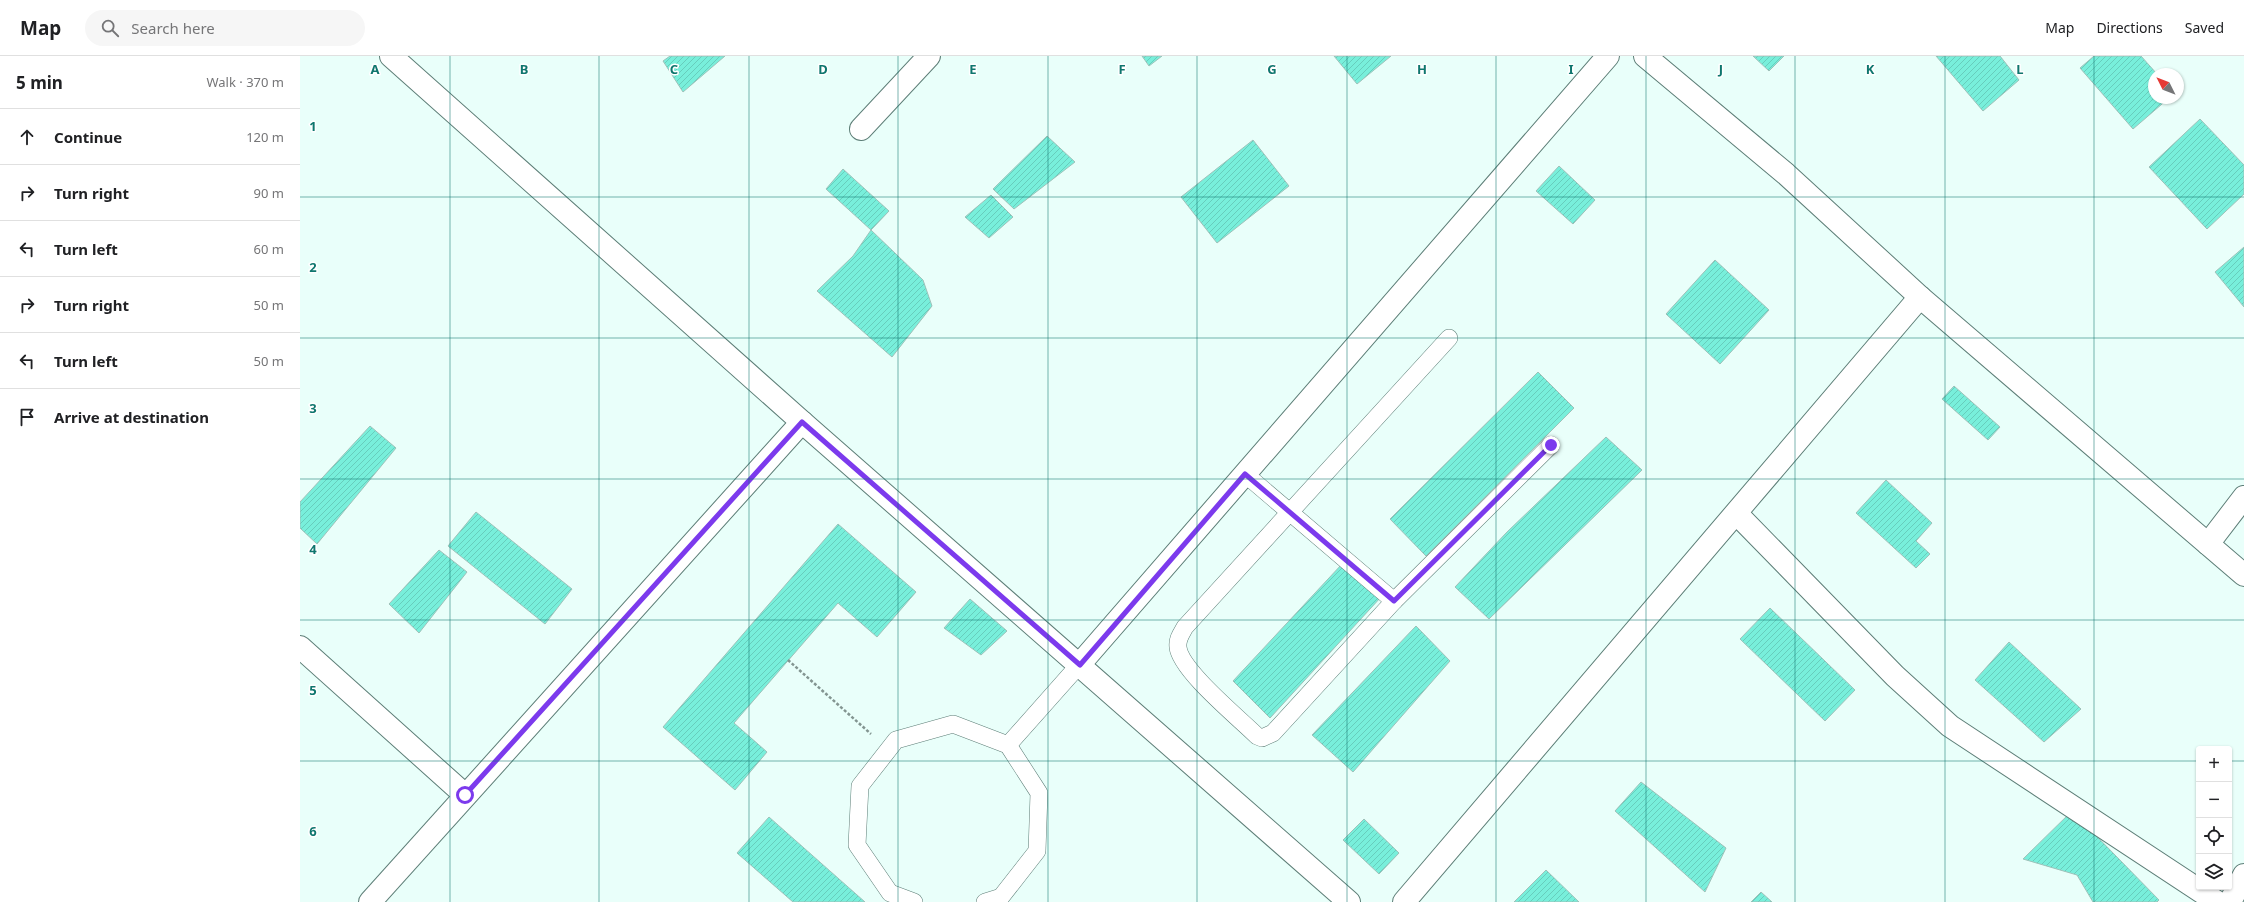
<!DOCTYPE html>
<html lang="en">
<head>
<meta charset="utf-8">
<style>
	body { margin:0; font-family:"Noto Sans",sans-serif; background:#f6f6f6; color:#202124 }
	.controls { position:absolute; right:12px; bottom:12px; display:grid; overflow:hidden; border-radius:4px; box-shadow:0 1px 3px #0004 }
	.controls button { width:36px; height:36px; display:grid; place-items:center; padding:0; border:0; border-bottom:1px solid #e0e0e0; background:#fff; color:#202124; font:20px sans-serif }
	.compass { position:absolute; left:1848px; top:12px; width:36px; height:36px; border-radius:50%; background:#fff; box-shadow:0 1px 3px #0004; rotate:312deg }
	.stop { position:absolute; width:12px; height:12px; margin:-9px; border:3px solid #7c3aed; border-radius:50%; background:#fff }
	.stop.end { background:#7c3aed; border-color:#fff; box-shadow:0 1px 4px #0008 }
	.list { margin:0; padding:0; list-style:none }
	h2 { display:flex; justify-content:space-between; align-items:center; height:52px; margin:0; padding:0 16px; font-size:17px }
	h2 small { font-size:13px; font-weight:400; color:#757577 }
	.list li { display:grid; grid-template-columns:26px 1fr auto; gap:12px; align-items:center; box-sizing:border-box; height:56px; padding:0 16px; border-top:1px solid #e0e0e0 }
	.list b { display:block; font-size:15px; white-space:nowrap }
	.list em { font-size:13px; font-style:normal; color:#757577 }
	.icon { flex:none; width:22px; height:22px; fill:none; stroke:currentColor; stroke-width:2; stroke-linecap:round; stroke-linejoin:round }
	.map { position:relative; flex:none; width:1944px; height:846px; overflow:hidden }
	header { display:flex; align-items:center; gap:24px; box-sizing:border-box; height:56px; padding:0 20px; background:#fff; border-bottom:1px solid #e0e0e0 }
	header strong { font-size:19px }
	nav { display:flex; gap:22px; margin-inline-start:auto; font-size:14px }
	.search { width:280px; height:36px; background:#f6f6f6; display:flex; align-items:center; gap:10px; box-sizing:border-box; padding:0 14px; border-radius:22px; color:#757577; font-size:15px }
	main { display:flex }
	aside { flex:1; background:#fff }
	.map>svg:first-child { display:block }
</style>
</head>
<body>
<header>
<strong>Map</strong>
<div class="search"><svg class="icon" aria-label="search" viewBox="0 0 24 24"><circle cx="10" cy="10" r="6"/><path d="M15 15l6 6"/></svg>Search here</div>
<nav><a>Map</a><a>Directions</a><a>Saved</a></nav>
</header>
<main>
<aside>
<h2>5 min<small>Walk · 370 m</small></h2>
<ul class="list">
<li><svg class="icon" aria-label="ahead" viewBox="0 0 24 24"><path d="M12 20V5M6 11l6-6 6 6"/></svg><div><b>Continue</b></div><em>120 m</em></li>
<li><svg class="icon" aria-label="right" viewBox="0 0 24 24"><path d="M7 20v-9h11M14 6l5 5-5 5"/></svg><div><b>Turn right</b></div><em>90 m</em></li>
<li><svg class="icon" aria-label="left" viewBox="0 0 24 24"><path d="M17 20v-9H6M10 6l-5 5 5 5"/></svg><div><b>Turn left</b></div><em>60 m</em></li>
<li><svg class="icon" aria-label="right" viewBox="0 0 24 24"><path d="M7 20v-9h11M14 6l5 5-5 5"/></svg><div><b>Turn right</b></div><em>50 m</em></li>
<li><svg class="icon" aria-label="left" viewBox="0 0 24 24"><path d="M17 20v-9H6M10 6l-5 5 5 5"/></svg><div><b>Turn left</b></div><em>50 m</em></li>
<li><svg class="icon" aria-label="arrive" viewBox="0 0 24 24"><path d="M6 21V4h12l-3 4 3 4H6"/></svg><div><b>Arrive at destination</b></div></li>
</ul>
</aside>
<div class="map">
<svg width="1944" height="846" viewBox="0 0 1944 846">
	<defs>
		<pattern id="building-hatch" width="6" height="6" patternUnits="userSpaceOnUse"><rect width="6" height="6" fill="#78efdb"/><path d="M-1 1l2-2M0 6l6-6M5 7l2-2" fill="none" stroke="#67cdbc"/></pattern>
	</defs>
	<rect width="100%" height="100%" fill="#e9fffa"/>
	<g fill="url(#building-hatch)" stroke="#9ec1b9">
		<polygon points="370,0 425,0 383,36 363,5"/>
		<polygon points="842,0 862,0 849,10"/>
		<polygon points="1034,0 1091,0 1057,28"/>
		<polygon points="1453,0 1484,0 1469,15"/>
		<polygon points="1636,0 1700,0 1719,24 1683,55"/>
		<polygon points="1794,0 1841,0 1857,18 1854,18 1854,42 1869,42 1833,73 1780,12"/>
		<polygon points="1900,63 1944,109 1944,138 1907,173 1849,111"/>
		<polygon points="747,80 775,106 714,153 693,133"/>
		<polygon points="953,84 989,130 917,187 881,141"/>
		<polygon points="1259,110 1295,144 1273,168 1236,135"/>
		<polygon points="543,113 589,155 571,174 526,133"/>
		<polygon points="691,139 713,161 689,182 665,161"/>
		<polygon points="571,174 623,224 632,250 592,301 517,235 553,200"/>
		<polygon points="1944,191 1944,251 1915,216"/>
		<polygon points="1415,204 1469,254 1420,308 1366,258"/>
		<polygon points="1238,316 1274,352 1126,500 1090,463"/>
		<polygon points="1654,330 1700,371 1688,384 1642,343"/>
		<polygon points="70,370 96,392 17,488 0,472 0,446"/>
		<polygon points="1306,381 1342,414 1189,563 1155,531 1207,476"/>
		<polygon points="1586,424 1632,467 1616,485 1630,498 1616,512 1556,457"/>
		<polygon points="176,456 272,533 245,568 148,490"/>
		<polygon points="538,468 616,536 577,581 538,547 434,667 467,696 435,734 363,671"/>
		<polygon points="139,494 167,516 119,577 89,548"/>
		<polygon points="1042,508 1081,541 970,662 933,625"/>
		<polygon points="670,543 707,575 681,599 644,572"/>
		<polygon points="1470,552 1555,634 1525,665 1440,583"/>
		<polygon points="1116,570 1150,605 1053,716 1012,679"/>
		<polygon points="1709,586 1781,653 1744,686 1675,624"/>
		<polygon points="1341,726 1426,792 1405,836 1315,755"/>
		<polygon points="1772,755 1859,844 1857,846 1793,846 1777,819 1723,803"/>
		<polygon points="469,761 565,846 493,846 437,797"/>
		<polygon points="1064,763 1099,797 1079,818 1043,784"/>
		<polygon points="1246,814 1279,846 1214,846"/>
		<polygon points="1461,836 1472,846 1451,846"/>
	</g>
	<g fill="none" stroke-linecap="round" stroke-linejoin="round">
		<g stroke="#5d7e77" stroke-width="18">
			<g id="lane">
				<path d="M1149 282 885 571C881 578 877 583 878 591 880 614 939 662 957 680L962 682 973 677 1094 545 1251 389"/>
				<polyline points="945,418 1094,545"/>
				<polyline points="708,689 779,609"/>
				<polyline points="614,846 590,837 557,789 560,730 596,684 653,668 708,689 739,737 737,795 701,841 685,846"/>
			</g>
		</g>
		<g stroke="#5d7e77" stroke-width="24">
			<g id="street">
				<polyline points="1345,0 1486,118 1620,241 1944,519"/>
				<polyline points="561,73 629,0"/>
				<polyline points="1437,458 1595,620 1650,670 1917,846"/>
				<polyline points="1908,488 1944,441"/>
				<polyline points="0,591 165,739"/>
				<polyline points="779,609 1308,0"/>
				<polyline points="70,846 502,366"/>
				<polyline points="1104,846 1620,241"/>
				<polyline points="1930,846 1944,819"/>
			</g>
		</g>
		<g stroke="#5d7e77" stroke-width="24">
			<polyline id="secondary" points="91,0 502,366 1049,846"/>
		</g>
		<polyline stroke="#839591" stroke-width="2.5" stroke-dasharray="3 2" stroke-linecap="butt" points="488,604 571,678"/>
		<use href="#lane" stroke="#fff" stroke-width="17"/>
		<use href="#street" stroke="#fff" stroke-width="22"/>
		<use href="#secondary" stroke="#fff" stroke-width="22"/>
	</g>
	<g fill="none" stroke-linecap="round" stroke-linejoin="round">
		<polyline stroke="#7c3aed" stroke-width="5" points="165,739 502,366 780,609 945,418 1094,545 1251,389"/>
	</g>
	<path fill="none" stroke="#0f766e" stroke-width="1" stroke-opacity="0.55" d="M150 0V846M299 0V846M449 0V846M598 0V846M748 0V846M897 0V846M1047 0V846M1196 0V846M1346 0V846M1495 0V846M1645 0V846M1794 0V846M0 141H1944M0 282H1944M0 423H1944M0 564H1944M0 705H1899M1929 705H1944"/>
	<g font-size="13" text-anchor="middle" font-weight="bold" fill="#0f766e" stroke="#fff" stroke-width="3" stroke-linejoin="round" paint-order="stroke">
		<text x="75" y="18">A</text>
		<text x="224" y="18">B</text>
		<text x="374" y="18">C</text>
		<text x="523" y="18">D</text>
		<text x="673" y="18">E</text>
		<text x="822" y="18">F</text>
		<text x="972" y="18">G</text>
		<text x="1122" y="18">H</text>
		<text x="1271" y="18">I</text>
		<text x="1421" y="18">J</text>
		<text x="1570" y="18">K</text>
		<text x="1720" y="18">L</text>
		<text x="13" y="75">1</text>
		<text x="13" y="216">2</text>
		<text x="13" y="357">3</text>
		<text x="13" y="498">4</text>
		<text x="13" y="639">5</text>
		<text x="13" y="780">6</text>
	</g>
</svg>
<div class="controls">
<button>+</button>
<button>−</button>
<button><svg class="icon" aria-label="locate" viewBox="0 0 24 24"><circle cx="12" cy="12" r="6"/><path d="M12 2v4M12 18v4M2 12h4M18 12h4"/></svg></button>
<button><svg class="icon" aria-label="layers" viewBox="0 0 24 24"><path d="M12 4l9 5-9 5-9-5zM3 14l9 5 9-5"/></svg></button>
</div>
<svg class="compass" viewBox="-18 -18 36 36"><path d="M0-13l5 13h-10z" fill="#e53935"/><path d="M0 13l5-13h-10z" fill="#757577"/></svg>
<div class="stop" style="left:165px;top:739px"></div>
<div class="stop end" style="left:1251px;top:389px"></div>
</div>
</main>
</body>
</html>
